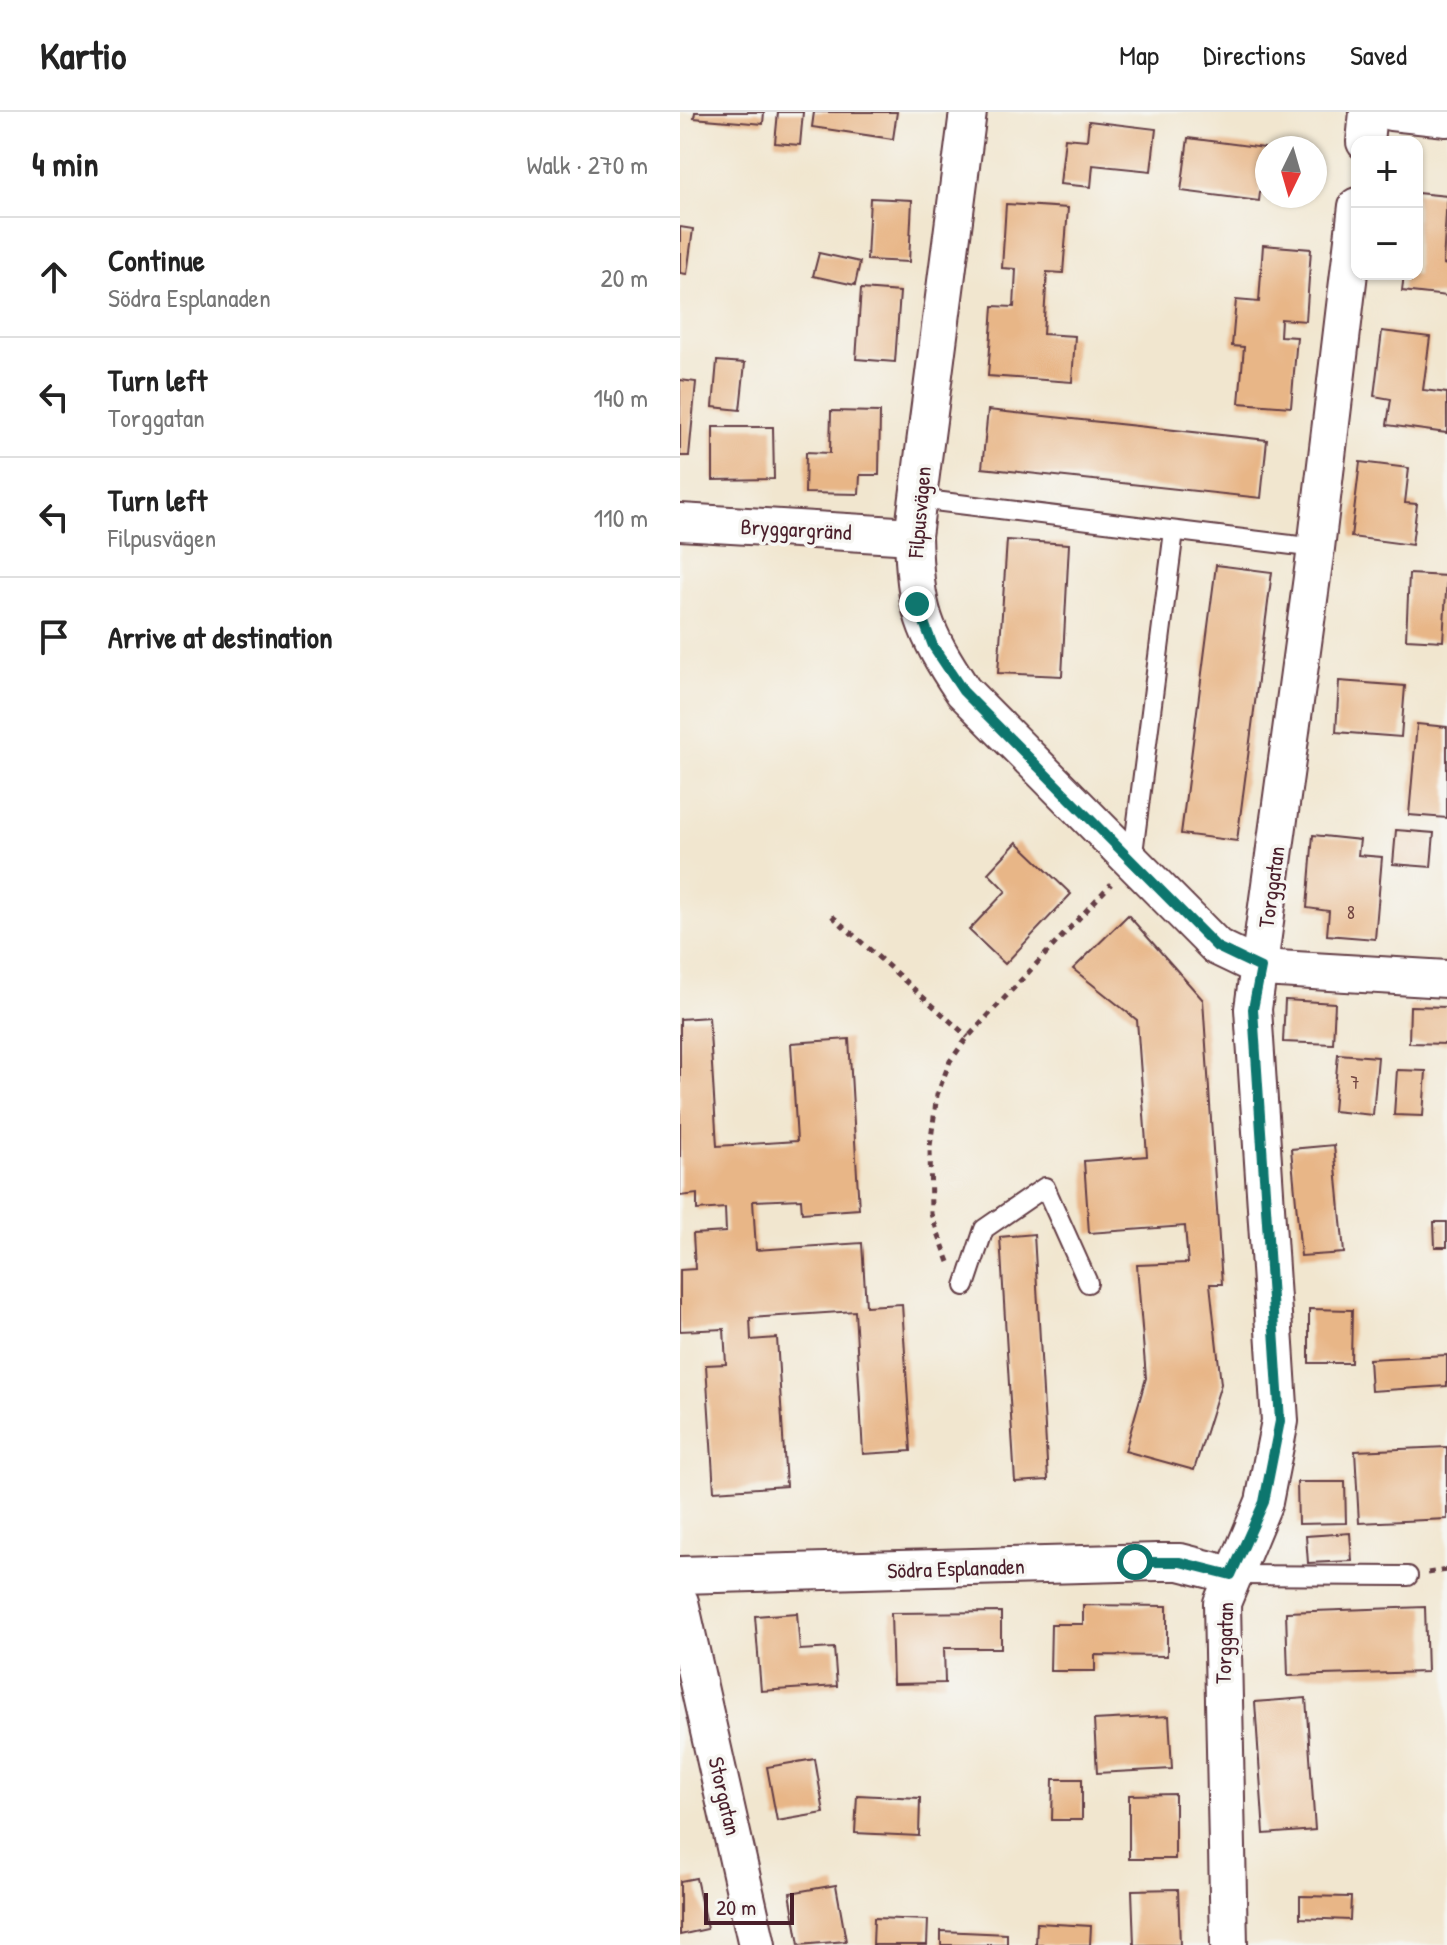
<!DOCTYPE html>
<html lang="en">
<head>
<meta charset="utf-8">
<style>
	body { margin:0; font-family:"Patrick Hand",sans-serif; background:#f2f2f2; color:#222 }
	.controls { position:absolute; right:24px; top:24px; display:grid; overflow:hidden; border-radius:16px; box-shadow:0 2px 6px #0004 }
	.controls button { width:72px; height:72px; display:grid; place-items:center; padding:0; border:0; border-bottom:2px solid #e0e0e0; background:#fff; color:#222; font:40px sans-serif }
	.compass { position:absolute; left:575px; top:24px; width:72px; height:72px; border-radius:50%; background:#fff; box-shadow:0 2px 6px #0004; rotate:185deg }
	.scale { position:absolute; left:24px; bottom:20px; width:90px; box-sizing:border-box; padding-left:8px; border:4px solid #4a1f2b; border-top:0; font-size:22px; line-height:28px; white-space:nowrap; color:#4a1f2b; -webkit-text-stroke:6px #f6f6f2; paint-order:stroke }
	.stop { position:absolute; width:24px; height:24px; margin:-18px; border:6px solid #0f766e; border-radius:50%; background:#fff }
	.stop.end { background:#0f766e; border-color:#fff; box-shadow:0 2px 8px #0008 }
	.list { margin:0; padding:0; list-style:none }
	h2 { display:flex; justify-content:space-between; align-items:center; height:104px; margin:0; padding:0 32px; font-size:34px }
	h2 small { font-size:26px; font-weight:400; color:#767676 }
	.list li { display:grid; grid-template-columns:52px 1fr auto; gap:24px; align-items:center; box-sizing:border-box; height:120px; padding:0 32px; border-top:2px solid #e0e0e0 }
	.list b { display:block; font-size:30px; white-space:nowrap }
	.list p { margin:0; font-size:26px; white-space:nowrap; color:#767676 }
	.list em { font-size:26px; font-style:normal; color:#767676 }
	.icon { flex:none; width:44px; height:44px; fill:none; stroke:currentColor; stroke-width:2; stroke-linecap:round; stroke-linejoin:round }
	.map { position:relative; flex:none; width:767px; height:1833px; overflow:hidden }
	header { display:flex; align-items:center; gap:48px; box-sizing:border-box; height:112px; padding:0 40px; background:#fff; border-bottom:2px solid #e0e0e0 }
	header strong { font-size:38px }
	nav { display:flex; gap:44px; margin-inline-start:auto; font-size:28px }
	main { display:flex }
	aside { flex:1; background:#fff }
	.map>svg:first-child { display:block }
</style>
</head>
<body>
<header>
<strong>Kartio</strong>
<nav><a>Map</a><a>Directions</a><a>Saved</a></nav>
</header>
<main>
<aside>
<h2>4 min<small>Walk · 270 m</small></h2>
<ul class="list">
<li><svg class="icon" aria-label="ahead" viewBox="0 0 24 24"><path d="M12 20V5M6 11l6-6 6 6"/></svg><div><b>Continue</b><p>Södra Esplanaden</p></div><em>20 m</em></li>
<li><svg class="icon" aria-label="left" viewBox="0 0 24 24"><path d="M17 20v-9H6M10 6l-5 5 5 5"/></svg><div><b>Turn left</b><p>Torggatan</p></div><em>140 m</em></li>
<li><svg class="icon" aria-label="left" viewBox="0 0 24 24"><path d="M17 20v-9H6M10 6l-5 5 5 5"/></svg><div><b>Turn left</b><p>Filpusvägen</p></div><em>110 m</em></li>
<li><svg class="icon" aria-label="arrive" viewBox="0 0 24 24"><path d="M6 21V4h12l-3 4 3 4H6"/></svg><div><b>Arrive at destination</b></div></li>
</ul>
</aside>
<div class="map">
<svg width="767" height="1833" viewBox="0 0 767 1833">
	<rect width="100%" height="100%" fill="#f6f6f2"/>
	<filter id="ink" filterUnits="userSpaceOnUse"><feTurbulence type="fractalNoise" baseFrequency=".0125" numOctaves="2"/><feDisplacementMap in="SourceGraphic" scale="16" xChannelSelector="R" yChannelSelector="G"/><feConvolveMatrix kernelMatrix="1 2 1 2 8 2 1 2 1" color-interpolation-filters="sRGB"/></filter>
	<filter id="wash" filterUnits="userSpaceOnUse"><feTurbulence type="fractalNoise" baseFrequency=".006" numOctaves="4" result="noise"/><feDisplacementMap in="SourceGraphic" scale="32" xChannelSelector="R" yChannelSelector="G"/><feGaussianBlur stdDeviation="1.8" result="paint"/><feColorMatrix in="noise" values="0 0 0 0 0 0 0 0 0 0 0 0 0 0 0 0 0 1.4 0 .05"/><feComposite in="paint" operator="in"/></filter>
	<g filter="url(#wash)">
		<rect width="100%" height="100%" fill="#f1e6cf"/>
		<g id="blocks">
			<g fill="#e8b687">
				<polygon points="15,0 84,0 83,12 14,6"/>
				<polygon points="98,0 123,0 120,33 95,31"/>
				<polygon points="134,0 217,0 213,27 132,15"/>
				<polygon points="409,9 476,17 471,59 413,53 411,75 380,72 385,26 407,28"/>
				<polygon points="508,26 585,36 579,89 501,79"/>
				<polygon points="737,81 767,84 763,152 767,153 767,184 722,179 724,162 737,162"/>
				<polygon points="190,86 232,88 229,150 187,148"/>
				<polygon points="326,92 388,96 383,161 367,160 363,222 395,224 392,270 308,264 313,194 334,195 336,157 322,156"/>
				<polygon points="0,115 13,117 7,162 0,161"/>
				<polygon points="583,133 631,137 626,209 601,207 600,224 617,225 611,295 559,291 564,235 552,234 556,188 579,190"/>
				<polygon points="139,141 180,150 175,173 133,164"/>
				<polygon points="181,177 220,180 215,250 176,247"/>
				<polygon points="702,219 750,225 743,278 767,281 767,321 707,313 711,287 694,284"/>
				<polygon points="37,249 65,251 60,298 33,295"/>
				<polygon points="0,268 16,270 9,344 0,344"/>
				<polygon points="308,298 587,328 581,386 302,356"/>
				<polygon points="151,299 200,300 199,363 180,363 179,382 125,381 126,340 150,341"/>
				<polygon points="33,315 93,315 94,367 33,368"/>
				<polygon points="680,350 729,356 725,391 737,392 732,433 671,425"/>
				<polygon points="327,428 389,432 382,564 318,561"/>
				<polygon points="536,453 592,460 557,729 501,722"/>
				<polygon points="729,462 767,464 763,529 726,527"/>
				<polygon points="659,569 725,574 721,625 656,620"/>
				<polygon points="737,612 767,615 767,706 729,703"/>
				<polygon points="716,718 754,721 751,755 713,752"/>
				<polygon points="633,723 680,728 678,743 702,745 695,827 647,823 649,799 627,796"/>
				<polygon points="337,730 391,782 325,852 289,818 326,779 308,761"/>
				<polygon points="448,803 523,888 542,1172 530,1172 541,1272 514,1358 445,1339 466,1266 457,1153 508,1151 505,1114 409,1121 404,1049 467,1044 457,908 393,857"/>
				<polygon points="605,888 655,891 653,932 603,930"/>
				<polygon points="730,894 767,895 767,932 729,931"/>
				<polygon points="29,905 37,1034 117,1029 111,931 169,927 179,1097 122,1101 121,1087 73,1089 76,1138 182,1131 186,1194 222,1192 231,1339 183,1342 175,1199 70,1206 71,1228 97,1226 106,1374 34,1379 26,1253 46,1252 44,1217 0,1219 0,1158 15,1157 13,1122 46,1120 45,1096 17,1098 17,1082 0,1084 0,907"/>
				<polygon points="658,942 698,945 693,1003 653,999"/>
				<polygon points="717,958 746,959 743,1004 714,1003"/>
				<polygon points="654,1033 664,1141 621,1144 611,1037"/>
				<polygon points="754,1110 767,1110 767,1135 755,1135"/>
				<polygon points="354,1122 368,1368 335,1370 320,1125"/>
				<polygon points="629,1197 672,1198 671,1251 629,1251"/>
				<polygon points="767,1243 767,1274 691,1279 689,1247"/>
				<polygon points="767,1335 767,1407 679,1411 675,1339"/>
				<polygon points="617,1370 665,1370 666,1411 618,1412"/>
				<polygon points="670,1421 672,1449 628,1451 626,1424"/>
				<polygon points="403,1493 487,1494 487,1544 415,1543 415,1559 370,1559 371,1512 403,1512"/>
				<polygon points="745,1495 747,1560 608,1564 606,1500"/>
				<polygon points="321,1500 321,1536 264,1536 265,1571 213,1572 211,1501"/>
				<polygon points="117,1501 120,1538 154,1536 157,1574 81,1579 75,1504"/>
				<polygon points="626,1586 635,1718 584,1722 575,1590"/>
				<polygon points="489,1604 492,1657 417,1661 414,1608"/>
				<polygon points="135,1647 144,1701 97,1709 87,1655"/>
				<polygon points="373,1667 402,1667 402,1708 372,1708"/>
				<polygon points="495,1682 495,1747 449,1747 449,1683"/>
				<polygon points="177,1683 240,1686 239,1724 175,1721"/>
				<polygon points="16,1766 27,1817 0,1823 0,1769"/>
				<polygon points="156,1773 166,1829 119,1833 110,1781"/>
				<polygon points="498,1777 500,1833 454,1833 452,1778"/>
				<polygon points="620,1784 671,1785 670,1808 620,1806"/>
				<polygon points="194,1806 248,1808 247,1833 193,1833"/>
				<polygon points="357,1811 411,1814 410,1833 356,1833"/>
				<polygon points="261,1819 327,1822 327,1833 261,1833"/>
			</g>
		</g>
	</g>
	<g filter="url(#ink)">
		<use href="#blocks" fill-opacity="0" stroke="#633d44" stroke-width="2"/>
		<g fill="none" stroke-linecap="round" stroke-linejoin="round">
			<g stroke="#633d44" stroke-width="22">
				<g id="lane">
					<polyline points="238,387 636,436"/>
					<polyline points="452,749 494,419"/>
					<polyline points="285,1174 304,1117 365,1075 408,1171"/>
					<polyline points="551,1463 728,1464"/>
				</g>
			</g>
			<g stroke="#633d44" stroke-width="40">
				<g id="street">
					<path d="M288 0 233 424C235 497 243 519 283 579L537 835 581 856 767 867"/>
					<polyline points="711,0 767,6"/>
					<polyline points="685,30 688,0"/>
					<polyline points="0,410 233,424"/>
					<polyline points="0,1463 478,1450 500,1450 551,1463"/>
					<polyline points="0,1490 77,1833"/>
					<polyline points="549,1833 542,1491 584,1390 600,1309 573,897 636,436 677,94"/>
				</g>
			</g>
			<g stroke="#633d44" stroke-width="5" stroke-dasharray="6 6" stroke-linecap="butt">
				<polyline points="152,804 288,925"/>
				<polyline points="269,1150 251,1102 250,1034 257,983 270,949 288,925 431,772"/>
				<polyline points="748,1461 767,1458"/>
			</g>
			<use href="#lane" stroke="#fff" stroke-width="18"/>
			<use href="#street" stroke="#fff" stroke-width="36"/>
		</g>
	</g>
	<g fill="none" stroke-linecap="round" stroke-linejoin="round" filter="url(#ink)">
		<polyline stroke="#0f766e" stroke-width="10" points="237,492 253,534 283,579 537,835 581,856 573,897 600,1309 584,1390 551,1463 500,1450 455,1450"/>
	</g>
	<g text-anchor="middle" dominant-baseline="central" stroke-width="7" stroke-linejoin="round" paint-order="stroke">
		<g font-size="18" fill="#724542">
			<text x="671" y="800">8</text>
			<text x="675" y="970">7</text>
		</g>
		<g font-size="22" fill="#4a1f2b" stroke="#f6f6f2">
			<text transform="translate(239 400) rotate(-85)">Filpusvägen</text>
			<text transform="translate(116 417) rotate(3)">Bryggargränd</text>
			<text transform="translate(591 775) rotate(-82)">Torggatan</text>
			<text transform="translate(276 1456) rotate(-2)">Södra Esplanaden</text>
			<text transform="translate(544 1531) rotate(-88)">Torggatan</text>
			<text transform="translate(45 1684) rotate(77)">Storgatan</text>
		</g>
	</g>
</svg>
<div class="controls">
<button>+</button>
<button>−</button>
</div>
<svg class="compass" viewBox="-18 -18 36 36"><path d="M0-13l5 13h-10z" fill="#e53935"/><path d="M0 13l5-13h-10z" fill="#767676"/></svg>
<div class="scale">20 m</div>
<div class="stop" style="left:455px;top:1450px"></div>
<div class="stop end" style="left:237px;top:492px"></div>
</div>
</main>
</body>
</html>
